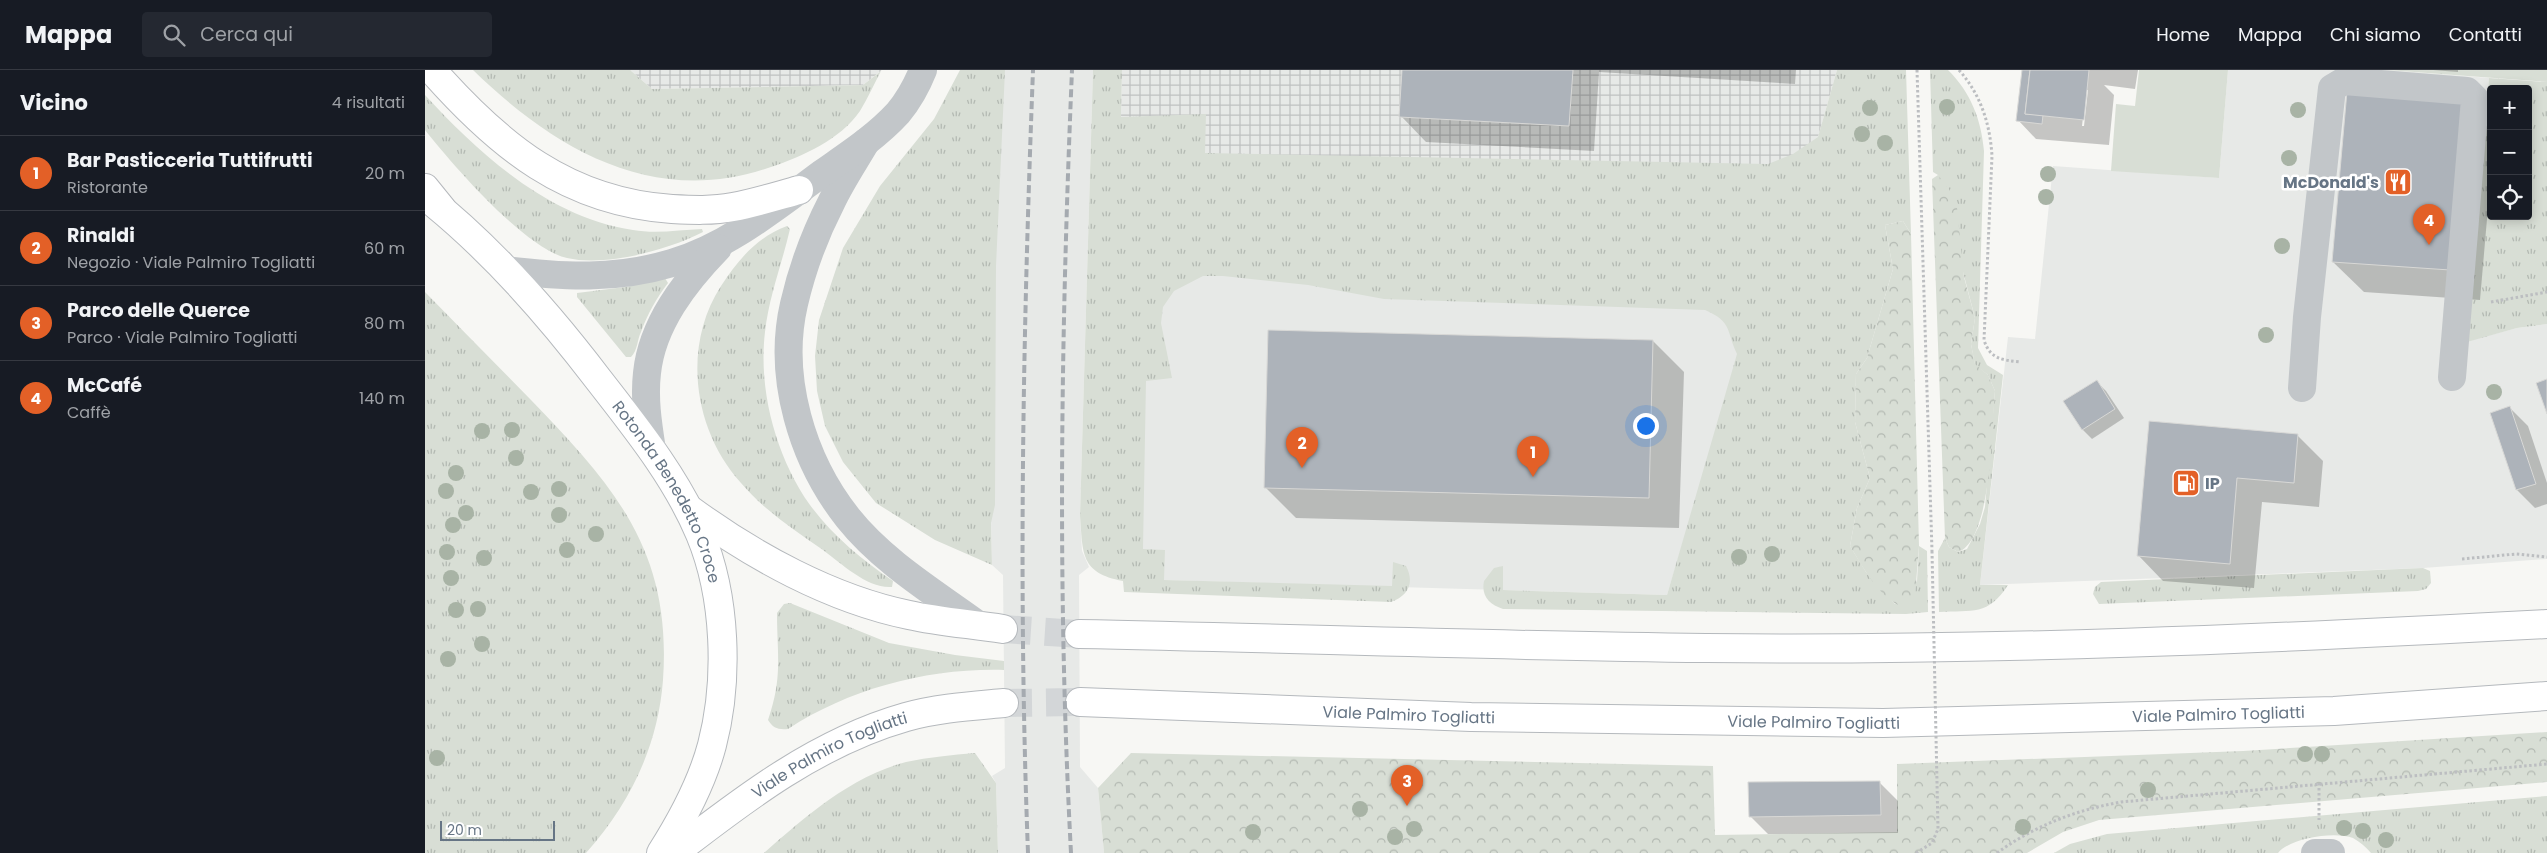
<!DOCTYPE html>
<html lang="it">
<head>
<meta charset="utf-8">
<style>
	body { margin:0; font-family:Poppins,sans-serif; background:#242831; color:#f1f3f6 }
	.controls { position:absolute; right:15px; top:15px; display:grid; overflow:hidden; border-radius:5px; box-shadow:0 2px 12px #0003 }
	.controls button { width:45px; height:45px; display:grid; place-items:center; padding:0; border:0; border-bottom:1px solid #363941; background:#171b24; color:#f1f3f6; font:25px sans-serif }
	.scale { position:absolute; left:15px; bottom:12px; width:115px; box-sizing:border-box; padding-left:5px; border:2px solid #667585; border-top:0; font-size:14px; line-height:18px; white-space:nowrap; color:#667585; -webkit-text-stroke:4px #fff; paint-order:stroke }
	.you { position:absolute; left:1220px; top:355px; width:18px; height:18px; margin:-12px; border:4px solid #fff; border-radius:50%; background:#1a73e8; box-shadow:0 0 0 8px #1a73e833 }
	.badge { display:grid; place-items:center; width:32px; height:32px; border-radius:50%; background:#e36027; color:#fff; font-size:16px; font-weight:700 }
	.pin { position:absolute; translate:-50% -41px; filter:drop-shadow(0 1px 2px #0008) }
	.pin::after { content:''; position:absolute; top:26px; width:18px; height:15px; background:inherit; clip-path:polygon(0 0,100% 0,50% 100%) }
	.list { margin:0; padding:0; list-style:none }
	h2 { display:flex; justify-content:space-between; align-items:center; height:65px; margin:0; padding:0 20px; font-size:21px }
	h2 small { font-size:16px; font-weight:400; color:#9ea1a6 }
	.list li { display:grid; grid-template-columns:32px 1fr auto; gap:15px; align-items:center; box-sizing:border-box; height:75px; padding:0 20px; border-top:1px solid #363941 }
	.list b { display:block; font-size:19px; white-space:nowrap }
	.list p { margin:0; font-size:16px; white-space:nowrap; color:#9ea1a6 }
	.list em { font-size:16px; font-style:normal; color:#9ea1a6 }
	.icon { flex:none; width:28px; height:28px; fill:none; stroke:currentColor; stroke-width:2; stroke-linecap:round; stroke-linejoin:round }
	.map { position:relative; flex:none; width:2122px; height:783px; overflow:hidden }
	header { display:flex; align-items:center; gap:30px; box-sizing:border-box; height:70px; padding:0 25px; background:#171b24; border-bottom:1px solid #363941 }
	header strong { font-size:24px }
	nav { display:flex; gap:28px; margin-inline-start:auto; font-size:18px }
	.search { width:350px; height:45px; background:#242831; display:flex; align-items:center; gap:12px; box-sizing:border-box; padding:0 18px; border-radius:5px; color:#9ea1a6; font-size:19px }
	main { display:flex }
	aside { flex:1; background:#171b24 }
	.map>svg:first-child { display:block }
</style>
</head>
<body>
<header>
<strong>Mappa</strong>
<div class="search"><svg class="icon" aria-label="search" viewBox="0 0 24 24"><circle cx="10" cy="10" r="6"/><path d="M15 15l6 6"/></svg>Cerca qui</div>
<nav><a>Home</a><a>Mappa</a><a>Chi siamo</a><a>Contatti</a></nav>
</header>
<main>
<aside>
<h2>Vicino<small>4 risultati</small></h2>
<ul class="list">
<li><span class="badge">1</span><div><b>Bar Pasticceria Tuttifrutti</b><p>Ristorante</p></div><em>20 m</em></li>
<li><span class="badge">2</span><div><b>Rinaldi</b><p>Negozio · Viale Palmiro Togliatti</p></div><em>60 m</em></li>
<li><span class="badge">3</span><div><b>Parco delle Querce</b><p>Parco · Viale Palmiro Togliatti</p></div><em>80 m</em></li>
<li><span class="badge">4</span><div><b>McCafé</b><p>Caffè</p></div><em>140 m</em></li>
</ul>
</aside>
<div class="map">
<svg width="2122" height="783" viewBox="0 0 2122 783">
	<defs>
		<pattern id="industrial-grid" width="8" height="8" patternUnits="userSpaceOnUse" patternTransform="scale(1.25)"><rect width="8" height="8" fill="#e7e9e7"/><path d="M0 4h8M4 0v8" fill="none" stroke="#bfc1c1"/></pattern>
		<pattern id="grass-tufts" width="24" height="20" patternUnits="userSpaceOnUse" patternTransform="scale(1.25)"><rect width="24" height="20" fill="#d8ded5"/><path d="M3 7l-1-3M5 7V3M7 7l1-3M15 17l-1-3M17 17v-4M19 17l1-3" fill="none" stroke="#b3b9b2"/></pattern>
		<pattern id="forest-crowns" width="20" height="18" patternUnits="userSpaceOnUse" patternTransform="scale(1.25)"><rect width="20" height="18" fill="#d8ded5"/><path d="M2 6a3 3 0 1 1 6 0M12 15a3 3 0 1 1 6 0" fill="none" stroke="#b3b9b2"/></pattern>
	</defs>
	<rect width="100%" height="100%" fill="#f7f7f4"/>
	<g fill="#e7e9e7">
		<polygon points="556,0 668,0 655,446 657,481 664,497 654,505 655,697 673,718 679,783 573,783 571,713 567,706 580,698 578,505 567,495"/>
		<polygon points="1803,0 1963,0 2064,8 2043,271 2092,258 2122,254 2122,489 1998,498 1555,515 1583,267 1610,269 1628,96 1794,108"/>
		<polygon points="721,196 1325,238 1298,339 1242,525 739,510 698,511"/>
	</g>
	<g fill="url(#industrial-grid)">
		<polygon points="205,0 457,0 438,15 227,19"/>
		<polygon points="697,0 1412,0 1393,67 1325,238 721,196 696,47"/>
	</g>
	<g fill="url(#grass-tufts)" fill-rule="evenodd">
		<path d="M48 0H205L227 19 438 15 456 1C449 14 443 28 435 41 415 70 378 86 346 97 230 138 130 80 48 0Z"/>
		<polygon points="535,0 580,0 571,196 570,435 566,453 567,495 510,470 451,433 418,392 400,356 392,321 390,286 394,250 418,178 455,116 509,49"/>
		<path d="M668 0H697L696 47 781 44 780 83 1343 94 1368 84 1393 67 1412 0H1481L1486 164 1478 151 1460 155 1468 199 1442 288 1431 304 1430 352 1445 408 1432 438 1425 476 1441 502 1470 534 1492 511 1494 476 1502 481 1503 542 1481 544 1078 539C1064 534 1056 526 1059 511L1069 498 1078 496V520L1242 525 1312 284C1301 261 1308 252 1280 240L959 229 883 215 798 206H778L749 221 738 237 736 253 747 308 721 311 718 479 740 480 739 510 967 516 968 492 981 496C990 513 983 526 966 532L699 522 698 511C655 503 658 483 655 446Z"/>
		<path d="M1505 0H1523C1546 23 1556 49 1559 81L1553 278 1562 295 1578 305 1555 515H1583C1563 546 1548 540 1514 542L1513 481 1520 468 1524 477 1533 482 1542 479 1555 454 1560 437 1570 321 1563 305 1550 295 1546 274 1550 248 1513 105 1508 102Z"/>
		<polygon points="1963,0 2029,0 2029,5"/>
		<path d="M2064 8 2122 12V254L2092 258 2042 272ZM2066 19H2103V146H2066Z"/>
		<path d="M0 25C55 85 125 148 208 160 230 164 255 160 277 159L278 162C243 180 181 197 142 188 100 179 27 94 0 60Z"/>
		<path d="M362 156 365 159C357 194 344 226 340 262 333 320 351 387 385 435 407 465 437 490 468 511L467 517C443 519 417 494 398 480 369 460 339 440 316 413 268 360 257 276 296 216 313 190 332 167 362 156Z"/>
		<path d="M240 208 243 213C232 227 222 245 216 262 212 270 213 280 206 287H201L152 227V223L200 217Z"/>
		<path d="M0 222C35 258 71 294 106 330 190 417 247 481 238 610 233 676 205 734 161 783H0Z"/>
		<polygon points="1998,498 2005,501 2006,513 2001,519 1993,521 1674,534 1668,524 1670,517 1676,512"/>
		<path d="M365 533 464 573 530 585 579 591V600C504 598 426 618 363 659 353 660 348 658 343 650 358 607 352 586 352 543L359 534Z"/>
		<path d="M550 683 571 713 573 783H339C381 746 425 707 481 692 504 687 527 685 550 683Z"/>
		<path d="M2122 726V783H1946C1941 777 1935 772 1928 768 1909 761 1865 768 1853 783H1629L1645 774 1682 764Z"/>
	</g>
	<g fill="url(#forest-crowns)">
		<path d="M1513 105 1524 119 1532 138 1539 207 1550 248 1546 274 1550 294 1563 305 1570 321C1567 354 1567 471 1533 482L1524 477 1520 468 1507 109Z"/>
		<path d="M1478 151 1486 164 1494 476 1490 526 1479 537C1456 531 1437 496 1425 476L1432 438 1445 408 1430 352 1431 304 1442 288 1468 199 1460 155Z"/>
		<polygon points="2122,662 2122,712 1674,750 1638,762 1602,783 679,783 673,718 706,683 1288,696 1290,765 1472,762 1472,694 1818,681"/>
	</g>
	<g fill="#d8ded5">
		<polygon points="1714,0 1803,0 1794,108 1686,101 1691,34 1710,36"/>
		<polygon points="2029,0 2122,0 2122,12 2029,5"/>
	</g>
	<g fill="#0003" fill-rule="evenodd">
		<polygon points="978,0 1371,0 1370,14 1174,2 1169,81 1001,72 976,46"/>
		<path d="M1598 0H1713L1710 19 1679 15 1689 25 1684 75 1611 69 1593 50ZM1661 20H1663L1659 56H1657Z"/>
		<polygon points="2008,0 2033,0 2033,2"/>
		<polygon points="2038,32 2066,60 2066,103 2055,230 1939,222 1908,192"/>
		<polygon points="1228,271 1259,302 1254,458 871,448 840,417"/>
		<polygon points="1672,312 1681,321 1699,348 1667,369 1658,360 1640,332"/>
		<polygon points="2085,338 2103,356 2122,413 2122,434 2110,438 2092,420 2067,343"/>
		<polygon points="1725,353 1872,365 1898,391 1894,437 1837,432 1829,518 1738,511 1713,485"/>
		<polygon points="1455,713 1473,731 1473,763 1343,764 1325,746"/>
	</g>
	<g fill="#adb3ba" stroke="#d8d8d6">
		<polygon points="977,0 1148,0 1144,56 974,47"/>
		<polygon points="1597,0 1605,0 1600,44 1618,45 1617,54 1591,51"/>
		<polygon points="1605,0 1664,0 1659,50 1600,44"/>
		<polygon points="1922,21 2039,31 2025,200 1907,192"/>
		<polygon points="843,260 1228,270 1224,428 839,418"/>
		<polygon points="2122,309 2122,344 2111,313"/>
		<polygon points="1672,310 1690,339 1657,360 1638,331"/>
		<polygon points="2085,336 2111,414 2091,420 2065,343"/>
		<polygon points="1724,351 1873,364 1869,413 1812,408 1805,494 1712,486"/>
		<polygon points="1455,711 1456,745 1324,747 1323,712"/>
	</g>
	<g fill="none" stroke-linecap="round" stroke-linejoin="round">
		<g stroke="#d3d6d8" stroke-width="28" stroke-dasharray="28 14" stroke-linecap="butt">
			<polyline points="578,559 654,564"/>
			<polyline points="579,633 655,632"/>
		</g>
		<g stroke="#b5b9bd" stroke-width="30">
			<g id="major">
				<path id="s1" d="M0 126C66 178 122 242 173 309 211 358 251 407 275 464 301 526 304 610 287 675 277 713 257 750 236 783"/>
				<path d="M264 439C328 486 406 529 484 545 515 552 547 554 578 559"/>
				<path d="M654 564C863 568 1072 576 1281 578 1562 581 1842 569 2122 554"/>
				<path id="s2" d="M655 632 1046 647 1458 653 1909 641 2122 626"/>
				<path id="s3" d="M249 783C320 728 393 672 481 647 513 638 547 636 579 633"/>
			</g>
		</g>
		<g stroke="#b5b8bc" stroke-width="30">
			<g id="highway">
				<path d="M7 0C74 76 142 132 247 139 267 140 288 141 308 137 330 133 352 126 374 120"/>
				<polyline points="0,118 17,139"/>
			</g>
		</g>
		<g stroke="#bcbec1" stroke-width="3" stroke-dasharray="2.5 2.5" stroke-linecap="butt">
			<polyline points="1492,0 1507,481"/>
			<path d="M1534 0C1556 25 1565 54 1567 86L1559 270C1565 289 1577 290 1595 292"/>
			<polyline points="2066,232 2122,222"/>
			<polyline points="2037,489 2091,484 2122,487"/>
			<polyline points="1894,713 1894,750"/>
			<polyline points="1491,783 1507,773 1513,759"/>
			<path d="M1572 783C1609 756 1651 740 1696 732L2122 694"/>
		</g>
		<g stroke="#c2c6c9" stroke-width="28">
			<path d="M441 72C430 91 417 110 407 131 391 162 377 199 369 234 352 307 377 390 423 448 458 492 510 523 555 556"/>
			<path d="M81 200C139 207 190 210 247 193 302 177 350 138 396 104 423 85 451 67 473 43 483 31 492 15 498 0"/>
			<polyline points="1877,318 1882,247 1907,18 1919,11 2042,21 2050,29 2027,307"/>
			<path d="M227 380C223 354 219 329 222 303 227 254 260 212 293 178"/>
			<polyline points="1890,783 1906,783"/>
		</g>
		<use href="#major" stroke="#fff" stroke-width="28"/>
		<use href="#highway" stroke="#fff" stroke-width="28"/>
		<g stroke="#a5aab0" stroke-width="4" stroke-dasharray="8 4" stroke-linecap="butt">
			<path d="M603 783C593 522 598 261 608 0"/>
			<path d="M646 783C632 522 636 261 647 0"/>
		</g>
		<polyline stroke="#bcbec1" stroke-width="3" stroke-dasharray="2.5 2.5" stroke-linecap="butt" points="1507,481 1513,759"/>
	</g>
	<g fill="#a8b3a5">
		<circle cx="1522" cy="37" r="8"/>
		<circle cx="1445" cy="38" r="8"/>
		<circle cx="1873" cy="40" r="8"/>
		<circle cx="1437" cy="64" r="8"/>
		<circle cx="1460" cy="73" r="8"/>
		<circle cx="1864" cy="88" r="8"/>
		<circle cx="1623" cy="104" r="8"/>
		<circle cx="1621" cy="127" r="8"/>
		<circle cx="1857" cy="176" r="8"/>
		<circle cx="1841" cy="265" r="8"/>
		<circle cx="2069" cy="322" r="8"/>
		<circle cx="87" cy="360" r="8"/>
		<circle cx="57" cy="361" r="8"/>
		<circle cx="91" cy="388" r="8"/>
		<circle cx="31" cy="403" r="8"/>
		<circle cx="134" cy="419" r="8"/>
		<circle cx="21" cy="421" r="8"/>
		<circle cx="106" cy="422" r="8"/>
		<circle cx="41" cy="443" r="8"/>
		<circle cx="134" cy="445" r="8"/>
		<circle cx="28" cy="455" r="8"/>
		<circle cx="171" cy="464" r="8"/>
		<circle cx="142" cy="480" r="8"/>
		<circle cx="22" cy="482" r="8"/>
		<circle cx="1347" cy="484" r="8"/>
		<circle cx="1314" cy="487" r="8"/>
		<circle cx="59" cy="488" r="8"/>
		<circle cx="26" cy="508" r="8"/>
		<circle cx="53" cy="539" r="8"/>
		<circle cx="31" cy="540" r="8"/>
		<circle cx="57" cy="574" r="8"/>
		<circle cx="23" cy="589" r="8"/>
		<circle cx="1880" cy="684" r="8"/>
		<circle cx="1897" cy="684" r="8"/>
		<circle cx="12" cy="688" r="8"/>
		<circle cx="1723" cy="720" r="8"/>
		<circle cx="935" cy="739" r="8"/>
		<circle cx="1598" cy="757" r="8"/>
		<circle cx="1919" cy="758" r="8"/>
		<circle cx="989" cy="759" r="8"/>
		<circle cx="1938" cy="761" r="8"/>
		<circle cx="828" cy="762" r="8"/>
		<circle cx="970" cy="767" r="8"/>
		<circle cx="1961" cy="770" r="8"/>
	</g>
	<defs>
		<g id="restaurant-square" transform="scale(1.4375)"><rect x="-9" y="-9" width="18" height="18" rx="4" fill="#e36027" stroke="#fff"/><path d="M-5-6h1v4h1v-4h1v4h1v-4h1v5L-1.5 .5V6h-2V.5L-5-1ZM5-6V6H3V1.5H1.5Q1.5-4 5-6Z" fill="#fff"/></g>
		<g id="fuel-square" transform="scale(1.4375)"><rect x="-9" y="-9" width="18" height="18" rx="4" fill="#e36027" stroke="#fff"/><path d="M-5.5-6h7V0h2V4h1.3V-2.5L3-4.5l.8-.8L6-3V5H2.5V1h-1V6h-7ZM-4.2-4.7v3.2H.2V-4.7Z" fill="#fff"/></g>
	</defs>
	<g fill-rule="evenodd">
		<use href="#restaurant-square" x="1973" y="112"/>
		<use href="#fuel-square" x="1761" y="413"/>
	</g>
	<g text-anchor="middle" dominant-baseline="central" stroke-width="5" stroke-linejoin="round" paint-order="stroke">
		<g font-size="16" font-weight="bold" fill="#667585" stroke="#fff" text-anchor="end">
			<text x="1954" y="112">McDonald's</text>
			<text x="1780" y="413" text-anchor="start">IP</text>
		</g>
		<g font-size="16" fill="#667585" stroke="#fff">
			<text stroke="none"><textPath href="#s1" startOffset="386">Rotonda Benedetto Croce</textPath></text>
			<text stroke="none"><textPath href="#s2" startOffset="329">Viale Palmiro Togliatti</textPath></text>
			<text stroke="none"><textPath href="#s2" startOffset="1139">Viale Palmiro Togliatti</textPath></text>
			<text stroke="none"><textPath href="#s2" startOffset="734">Viale Palmiro Togliatti</textPath></text>
			<text stroke="none"><textPath href="#s3" startOffset="185">Viale Palmiro Togliatti</textPath></text>
		</g>
	</g>
</svg>
<div class="controls">
<button>+</button>
<button>−</button>
<button><svg class="icon" aria-label="locate" viewBox="0 0 24 24"><circle cx="12" cy="12" r="6"/><path d="M12 2v4M12 18v4M2 12h4M18 12h4"/></svg></button>
</div>
<div class="scale">20 m</div>
<div class="you"></div>
<div class="pin badge" style="left:1108px;top:407px">1</div>
<div class="pin badge" style="left:877px;top:398px">2</div>
<div class="pin badge" style="left:982px;top:736px">3</div>
<div class="pin badge" style="left:2004px;top:175px">4</div>
</div>
</main>
</body>
</html>
